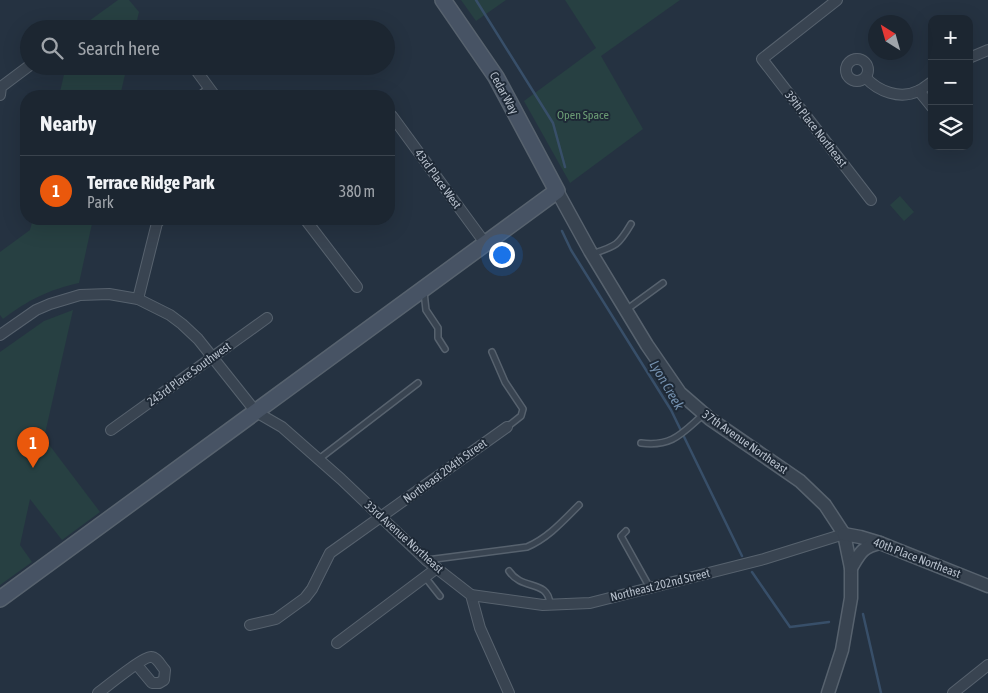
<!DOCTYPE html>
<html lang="en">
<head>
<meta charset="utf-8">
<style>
	body { margin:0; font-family:"Asap Condensed",sans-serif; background:#252e39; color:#f1f3f6 }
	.controls { position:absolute; right:15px; top:15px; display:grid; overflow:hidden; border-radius:10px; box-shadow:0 5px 20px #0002 }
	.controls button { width:45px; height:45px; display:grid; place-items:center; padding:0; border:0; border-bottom:1px solid #3a434d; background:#1c2631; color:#f1f3f6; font:25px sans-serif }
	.compass { position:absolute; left:868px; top:15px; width:45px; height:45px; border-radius:50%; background:#1c2631; box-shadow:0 5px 20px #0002; rotate:323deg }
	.you { position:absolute; left:501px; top:254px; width:18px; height:18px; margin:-12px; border:4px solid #fff; border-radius:50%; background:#1a73e8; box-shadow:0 0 0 8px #1a73e833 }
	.badge { display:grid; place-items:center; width:32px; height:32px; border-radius:50%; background:#ea580c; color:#fff; font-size:16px; font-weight:700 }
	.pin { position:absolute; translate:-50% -41px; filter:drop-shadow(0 1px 2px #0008) }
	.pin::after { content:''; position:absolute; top:26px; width:18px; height:15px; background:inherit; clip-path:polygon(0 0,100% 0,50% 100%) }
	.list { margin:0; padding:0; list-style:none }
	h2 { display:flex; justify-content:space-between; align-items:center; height:65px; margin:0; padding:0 20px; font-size:21px }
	h2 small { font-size:16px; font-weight:400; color:#a0a5ab }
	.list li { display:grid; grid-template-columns:32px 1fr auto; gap:15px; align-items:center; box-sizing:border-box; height:70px; padding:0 20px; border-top:1px solid #3a434d }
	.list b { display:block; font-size:19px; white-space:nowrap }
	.list p { margin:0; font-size:16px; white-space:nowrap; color:#a0a5ab }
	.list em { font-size:16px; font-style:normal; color:#a0a5ab }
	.icon { flex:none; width:28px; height:28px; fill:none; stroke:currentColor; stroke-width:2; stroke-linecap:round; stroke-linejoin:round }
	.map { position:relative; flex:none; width:988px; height:693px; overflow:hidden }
	.search { position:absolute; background:#1c2631; box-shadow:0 5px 20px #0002; left:20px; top:20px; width:375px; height:55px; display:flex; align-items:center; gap:12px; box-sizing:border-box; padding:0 18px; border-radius:28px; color:#a0a5ab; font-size:19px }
	.panel { position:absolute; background:#1c2631; box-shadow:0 5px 20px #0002; left:20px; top:90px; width:375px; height:135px; border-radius:20px }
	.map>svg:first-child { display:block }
</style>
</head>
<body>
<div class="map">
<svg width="988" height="693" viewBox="0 0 988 693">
	<rect width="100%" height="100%" fill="#253241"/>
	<g fill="#274042">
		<polygon points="118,0 129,0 139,12 135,29 78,29"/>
		<polygon points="461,0 506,0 476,21"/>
		<polygon points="565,0 680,0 601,56 643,129 570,183 524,101 596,48"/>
		<polygon points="66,66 127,66 120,96 59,96"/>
		<polygon points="900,196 914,212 904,221 890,205"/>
		<path d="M33 219H93L79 283C48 290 28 300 3 319L0 315V252L30 230Z"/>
		<polygon points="73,310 44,438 100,512 62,540 30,499 20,545 32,562 0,585 0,352 44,321"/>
	</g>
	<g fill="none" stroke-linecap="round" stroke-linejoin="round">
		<g stroke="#384f69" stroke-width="2.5">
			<polyline points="476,0 553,123 565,167"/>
			<polyline points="562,231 571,250 671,410 742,556"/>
			<polyline points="752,572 790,627 829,622"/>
			<polyline points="863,614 881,693"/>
		</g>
		<g stroke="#57626e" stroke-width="8">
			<g id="service">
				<polyline points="198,96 209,87"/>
				<path d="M592 254C616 246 618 246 631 224"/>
				<polyline points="424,292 426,310 438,328 438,338 445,349"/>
				<polyline points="626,310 663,283"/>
				<polyline points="492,352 505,382 523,409 521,416 507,427"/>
				<path d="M641 443C673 447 682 433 704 414"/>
				<polyline points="319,459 418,383"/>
				<polyline points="626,531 621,536 650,588"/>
				<path d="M427 560 527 547C548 538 563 521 579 505"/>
				<path d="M509 571C522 591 548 579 550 604"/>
				<polyline points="425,577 440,596"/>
			</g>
		</g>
		<g stroke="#57626e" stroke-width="12">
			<g id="minor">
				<polyline points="837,0 762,59 871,200"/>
				<polyline points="969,58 988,50"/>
				<circle cx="857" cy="70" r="11"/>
				<polyline points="193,66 215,96"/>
				<path d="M866 78C878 91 900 100 918 91 923 89 927 85 932 82"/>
				<polyline points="919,91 932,107"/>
				<polyline points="0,95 1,87 29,66"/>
				<polyline points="392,116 485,243"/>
				<polyline points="305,219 357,287"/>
				<polyline points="138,299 157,223 161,219"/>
				<polyline points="0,335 36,310 50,304 80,295 109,294 138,299 170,315 182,324 198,339 256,412 282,427 341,479 426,560 471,595 480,628 509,693"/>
				<polyline points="111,430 267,318"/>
				<polyline points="471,595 543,605 590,603 764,559 844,534"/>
				<polyline points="250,625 276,619 305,598 312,589 330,553 507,427"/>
				<polyline points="337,643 437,568"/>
				<path d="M98 693C106 687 144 656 151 657 157 657 161 666 165 670L164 680 159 683H152L137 665"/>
				<polyline points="953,693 988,665"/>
			</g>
		</g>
		<g stroke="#57626e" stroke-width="15">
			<g id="tertiary">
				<polyline points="557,191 590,251 647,345 680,393 710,419 800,481 825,505 844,534 851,568 851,598 842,650 828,693"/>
				<polyline points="844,534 860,537 880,543 988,586"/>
				<path d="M851 568C860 553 862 547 880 543"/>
			</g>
		</g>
		<g stroke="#57626e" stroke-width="18">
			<polyline id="secondary" points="0,599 557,191 496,77 443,0"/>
		</g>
		<use href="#service" stroke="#394451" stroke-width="5"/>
		<use href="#minor" stroke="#394451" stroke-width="10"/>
		<use href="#tertiary" stroke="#394451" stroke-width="12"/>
		<use href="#secondary" stroke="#475364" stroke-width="15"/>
	</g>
	<g text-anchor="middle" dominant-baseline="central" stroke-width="4" stroke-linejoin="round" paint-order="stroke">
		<g font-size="12" fill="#b6bfcb" stroke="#1e2936">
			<text transform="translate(504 93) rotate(61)">Cedar Way</text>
			<text transform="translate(816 129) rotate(52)">39th Place Northeast</text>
			<text transform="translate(438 179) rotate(54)">43rd Place West</text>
			<text transform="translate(189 374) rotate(-36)">243rd Place Southwest</text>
			<text transform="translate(745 442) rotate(35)">37th Avenue Northeast</text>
			<text transform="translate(445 471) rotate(-36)">Northeast 204th Street</text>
			<text transform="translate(404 537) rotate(42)">33rd Avenue Northeast</text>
			<text transform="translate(917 558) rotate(21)">40th Place Northeast</text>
			<text transform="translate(660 585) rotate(-14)">Northeast 202nd Street</text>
		</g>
		<g font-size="12" fill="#6c9d75" stroke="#1e2936">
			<text x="583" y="115">Open Space</text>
		</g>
		<g font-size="14" font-style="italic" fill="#7591af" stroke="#1e2936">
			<text transform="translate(667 385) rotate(60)">Lyon Creek</text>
		</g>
	</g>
</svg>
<div class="controls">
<button>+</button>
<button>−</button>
<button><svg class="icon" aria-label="layers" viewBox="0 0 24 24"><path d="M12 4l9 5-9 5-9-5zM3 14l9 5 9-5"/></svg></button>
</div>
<svg class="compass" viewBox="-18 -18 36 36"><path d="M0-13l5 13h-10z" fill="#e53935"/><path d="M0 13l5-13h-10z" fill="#a0a5ab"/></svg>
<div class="you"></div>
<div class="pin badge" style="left:33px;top:468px">1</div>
<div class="search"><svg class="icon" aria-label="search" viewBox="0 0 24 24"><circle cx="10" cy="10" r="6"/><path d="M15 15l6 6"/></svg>Search here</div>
<section class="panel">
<h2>Nearby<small></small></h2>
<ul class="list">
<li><span class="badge">1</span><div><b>Terrace Ridge Park</b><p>Park</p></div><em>380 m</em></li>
</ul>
</section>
</div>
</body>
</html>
